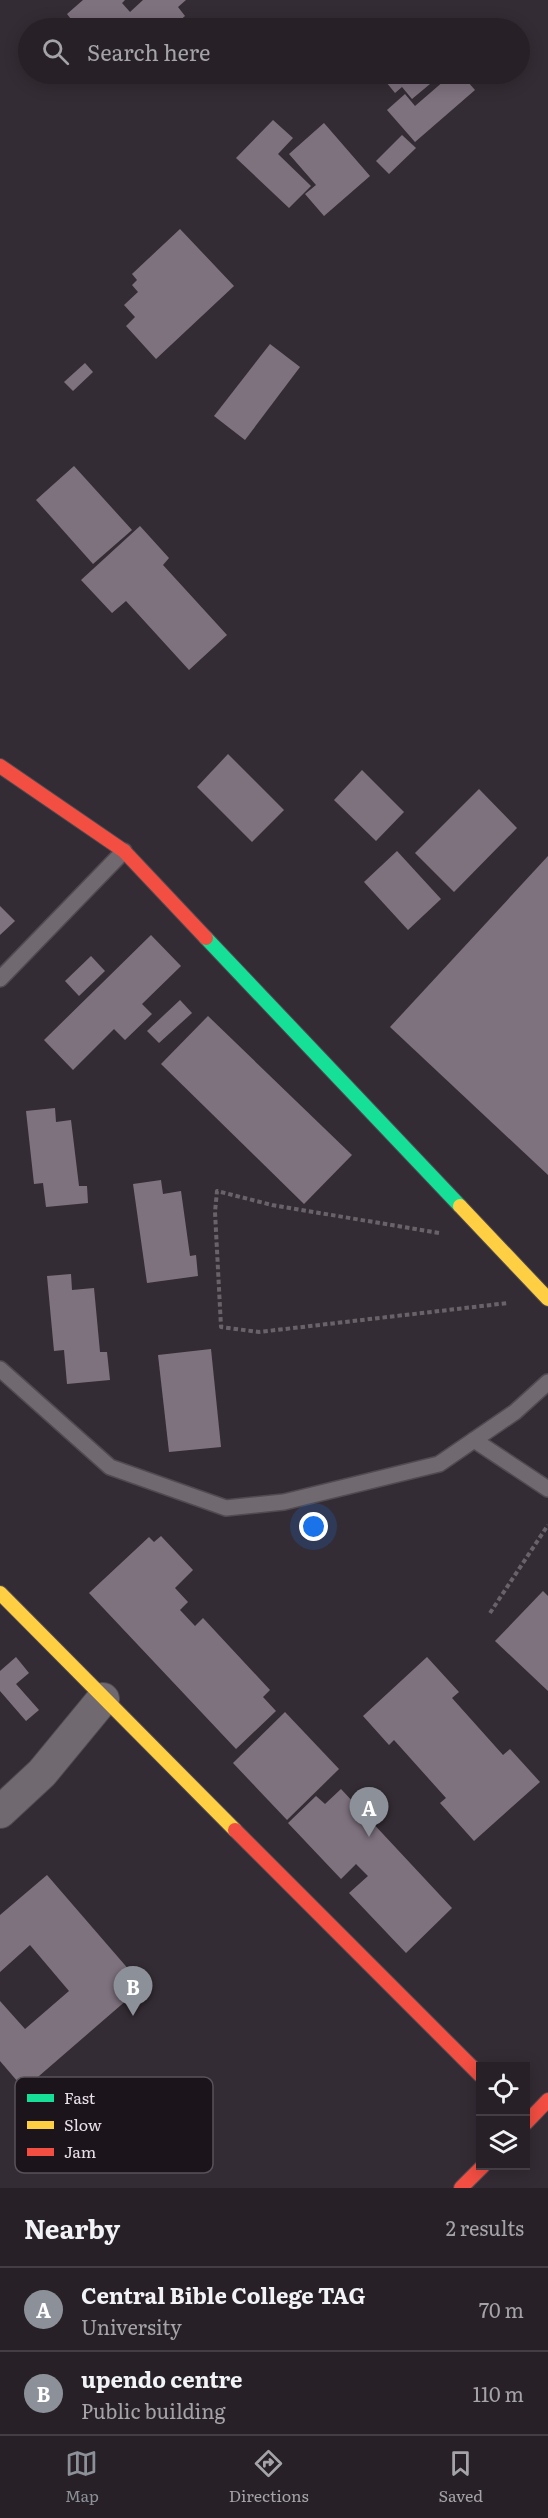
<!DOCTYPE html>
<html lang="en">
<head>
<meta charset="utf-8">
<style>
	body { margin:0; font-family:Literata,serif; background:#332e33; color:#f1f3f6 }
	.controls { position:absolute; right:18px; bottom:18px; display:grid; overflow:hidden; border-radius:0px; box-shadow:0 3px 15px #0003 }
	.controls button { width:54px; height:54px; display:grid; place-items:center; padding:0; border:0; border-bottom:2px solid #433e44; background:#272127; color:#f1f3f6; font:30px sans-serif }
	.you { position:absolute; left:314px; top:1527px; width:21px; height:21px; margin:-15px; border:4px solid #fff; border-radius:50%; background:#1a73e8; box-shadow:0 0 0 9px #1a73e833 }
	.badge { display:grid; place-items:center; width:39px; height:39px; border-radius:50%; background:#8c9099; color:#fff; font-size:20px; font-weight:700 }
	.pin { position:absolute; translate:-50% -50px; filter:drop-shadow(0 2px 3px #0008) }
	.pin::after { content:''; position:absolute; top:32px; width:21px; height:18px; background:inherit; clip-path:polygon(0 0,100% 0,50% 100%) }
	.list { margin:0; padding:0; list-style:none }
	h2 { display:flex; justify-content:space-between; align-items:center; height:78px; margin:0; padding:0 24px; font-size:26px }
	h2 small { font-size:20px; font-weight:400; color:#a4a3a7 }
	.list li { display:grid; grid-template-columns:39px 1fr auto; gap:18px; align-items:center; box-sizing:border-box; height:84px; padding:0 24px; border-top:2px solid #433e44 }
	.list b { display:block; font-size:22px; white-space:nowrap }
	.list p { margin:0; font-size:20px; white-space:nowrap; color:#a4a3a7 }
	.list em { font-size:20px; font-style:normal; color:#a4a3a7 }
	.icon { flex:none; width:33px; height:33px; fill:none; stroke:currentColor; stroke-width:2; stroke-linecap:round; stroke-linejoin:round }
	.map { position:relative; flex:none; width:548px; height:2188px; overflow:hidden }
	.search { position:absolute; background:#272127; box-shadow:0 3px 15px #0003; left:18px; right:18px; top:18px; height:66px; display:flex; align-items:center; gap:15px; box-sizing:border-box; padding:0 21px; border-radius:33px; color:#a4a3a7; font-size:22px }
	.sheet { height:246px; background:#272127 }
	nav { display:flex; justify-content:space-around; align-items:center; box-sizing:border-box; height:84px; border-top:2px solid #433e44; background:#272127; font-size:16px; color:#a4a3a7 }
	nav a { display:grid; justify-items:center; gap:3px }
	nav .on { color:#8c9099 }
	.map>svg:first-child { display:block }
</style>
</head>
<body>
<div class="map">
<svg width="548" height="2188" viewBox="0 0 548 2188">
	<rect width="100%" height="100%" fill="#342c34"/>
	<g fill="#7f727f">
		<polygon points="83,0 125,0 122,3 130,12 143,0 186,0 178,7 185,16 171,28 68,28 74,23 67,14"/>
		<polygon points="386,74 442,74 412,99 402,87 395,93 382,77"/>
		<polygon points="452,74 461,74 475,90 415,142 387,110 405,94 415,106"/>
		<polygon points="273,120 293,138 278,154 311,186 289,208 236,158"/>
		<polygon points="324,123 370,176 324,216 305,194 316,185 289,154"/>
		<polygon points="402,135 416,148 389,174 376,161"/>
		<polygon points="180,229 234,286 156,359 126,326 135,317 124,305 138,292 132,285 137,280 132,274"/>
		<polygon points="270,344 300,367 245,440 214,416"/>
		<polygon points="85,363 93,372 73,391 64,382"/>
		<polygon points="74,466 132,530 93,564 36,500"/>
		<polygon points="140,526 169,558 163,565 227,635 189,670 126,601 112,613 81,580"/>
		<polygon points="228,754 284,810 252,842 197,787"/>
		<polygon points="362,770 404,812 376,841 334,800"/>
		<polygon points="479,789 517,828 454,892 415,853"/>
		<polygon points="397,851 441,899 408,930 364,882"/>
		<polygon points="548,856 548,1175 390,1027"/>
		<polygon points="0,906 15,921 0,935"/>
		<polygon points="151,935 181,966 142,1004 152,1014 125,1040 114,1029 73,1070 44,1040"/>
		<polygon points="91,956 105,971 79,996 65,981"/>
		<polygon points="180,1000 192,1013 159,1043 147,1031"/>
		<polygon points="208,1016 352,1155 304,1204 161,1064"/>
		<polygon points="55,1108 56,1122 71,1120 79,1186 87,1186 88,1203 46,1207 43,1183 34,1184 26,1111"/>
		<polygon points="161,1180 163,1194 181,1191 190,1256 196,1255 198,1276 147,1283 133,1184"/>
		<polygon points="71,1274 72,1290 94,1288 100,1352 107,1352 110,1380 67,1384 64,1350 54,1351 47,1276"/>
		<polygon points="211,1349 221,1447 169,1452 158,1355"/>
		<polygon points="161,1536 193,1570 175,1588 188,1602 180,1610 195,1626 203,1618 270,1690 263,1697 276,1711 236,1749 89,1593 149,1537 154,1542"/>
		<polygon points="543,1591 548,1596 548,1691 495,1641"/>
		<polygon points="16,1657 29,1673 16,1684 39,1710 26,1721 0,1691 0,1671"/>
		<polygon points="427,1657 459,1692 452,1698 503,1755 510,1749 540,1782 474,1841 440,1803 446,1798 394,1740 389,1745 363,1716"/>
		<polygon points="285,1712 339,1769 287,1820 233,1763"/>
		<polygon points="341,1789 452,1908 406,1953 349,1893 368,1876 356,1864 341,1879 288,1823 316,1796 325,1804"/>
		<polygon points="47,1875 143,1986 24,2089 0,2061 0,2001 25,2029 69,1991 30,1945 0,1972 0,1915"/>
	</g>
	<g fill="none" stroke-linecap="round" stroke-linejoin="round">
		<g stroke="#514a51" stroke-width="18">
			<g id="lane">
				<polyline points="0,979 124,851"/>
				<polyline points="0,1369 110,1467 226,1508 284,1502 439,1464 515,1412 548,1382"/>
				<polyline points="474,1440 548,1489"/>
			</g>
		</g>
		<g stroke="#514a51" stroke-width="34">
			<polyline id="street" points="0,1812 42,1773 103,1699"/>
		</g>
		<g stroke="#514a51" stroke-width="16">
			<polyline id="fast" points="206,938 460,1206"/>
		</g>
		<g stroke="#514a51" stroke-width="16">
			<g id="slow">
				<polyline points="460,1206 548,1299"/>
				<polyline points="0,1593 235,1830"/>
			</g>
		</g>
		<g stroke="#514a51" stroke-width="16">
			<g id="jam">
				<polyline points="0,766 124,851 206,938"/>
				<polyline points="235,1830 480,2075"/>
				<polyline points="526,2123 548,2100"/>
				<polyline points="461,2188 483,2166"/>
			</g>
		</g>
		<g stroke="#696369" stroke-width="4" stroke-dasharray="4.5 3" stroke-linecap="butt">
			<polyline points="439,1233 272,1205 217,1191 215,1212 221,1327 259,1332 508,1303"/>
			<polyline points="490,1613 548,1525"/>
		</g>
		<use href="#lane" stroke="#706a70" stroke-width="15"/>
		<use href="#street" stroke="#706a70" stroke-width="32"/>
		<use href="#fast" stroke="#16e098" stroke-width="14"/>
		<use href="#slow" stroke="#ffcf43" stroke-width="14"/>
		<use href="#jam" stroke="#f24e42" stroke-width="14"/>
	</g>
	<rect x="15" y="2077" width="198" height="96" rx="9" fill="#1b141b" stroke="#595159" stroke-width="1.5"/>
	<rect x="27" y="2094" width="27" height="8" fill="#16e098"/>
	<rect x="27" y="2121" width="27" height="8" fill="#ffcf43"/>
	<rect x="27" y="2148" width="27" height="8" fill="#f24e42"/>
	<g font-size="16" fill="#e9dfe9">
		<text x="64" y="2104">Fast</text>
		<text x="64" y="2131">Slow</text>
		<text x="64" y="2158">Jam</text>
	</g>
</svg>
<div class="controls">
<button><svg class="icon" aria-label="locate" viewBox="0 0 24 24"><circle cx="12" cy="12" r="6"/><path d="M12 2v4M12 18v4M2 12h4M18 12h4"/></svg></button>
<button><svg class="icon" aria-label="layers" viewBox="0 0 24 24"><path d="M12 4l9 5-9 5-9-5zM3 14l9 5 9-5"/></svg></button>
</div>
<div class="you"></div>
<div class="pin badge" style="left:369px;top:1837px">A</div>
<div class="pin badge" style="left:133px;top:2016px">B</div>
<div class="search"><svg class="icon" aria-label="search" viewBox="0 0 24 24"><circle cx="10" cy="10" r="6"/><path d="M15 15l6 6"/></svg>Search here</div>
</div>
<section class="sheet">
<h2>Nearby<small>2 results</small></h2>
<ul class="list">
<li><span class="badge">A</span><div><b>Central Bible College TAG</b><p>University</p></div><em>70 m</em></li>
<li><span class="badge">B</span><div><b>upendo centre</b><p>Public building</p></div><em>110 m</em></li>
</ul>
</section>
<nav>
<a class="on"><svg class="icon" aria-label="map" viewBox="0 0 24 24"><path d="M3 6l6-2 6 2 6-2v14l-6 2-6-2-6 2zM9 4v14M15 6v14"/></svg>Map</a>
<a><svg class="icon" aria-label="directions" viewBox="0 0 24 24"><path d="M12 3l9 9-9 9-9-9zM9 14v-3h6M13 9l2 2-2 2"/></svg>Directions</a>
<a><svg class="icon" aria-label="saved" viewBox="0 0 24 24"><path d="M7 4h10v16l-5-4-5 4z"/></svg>Saved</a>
</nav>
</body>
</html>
